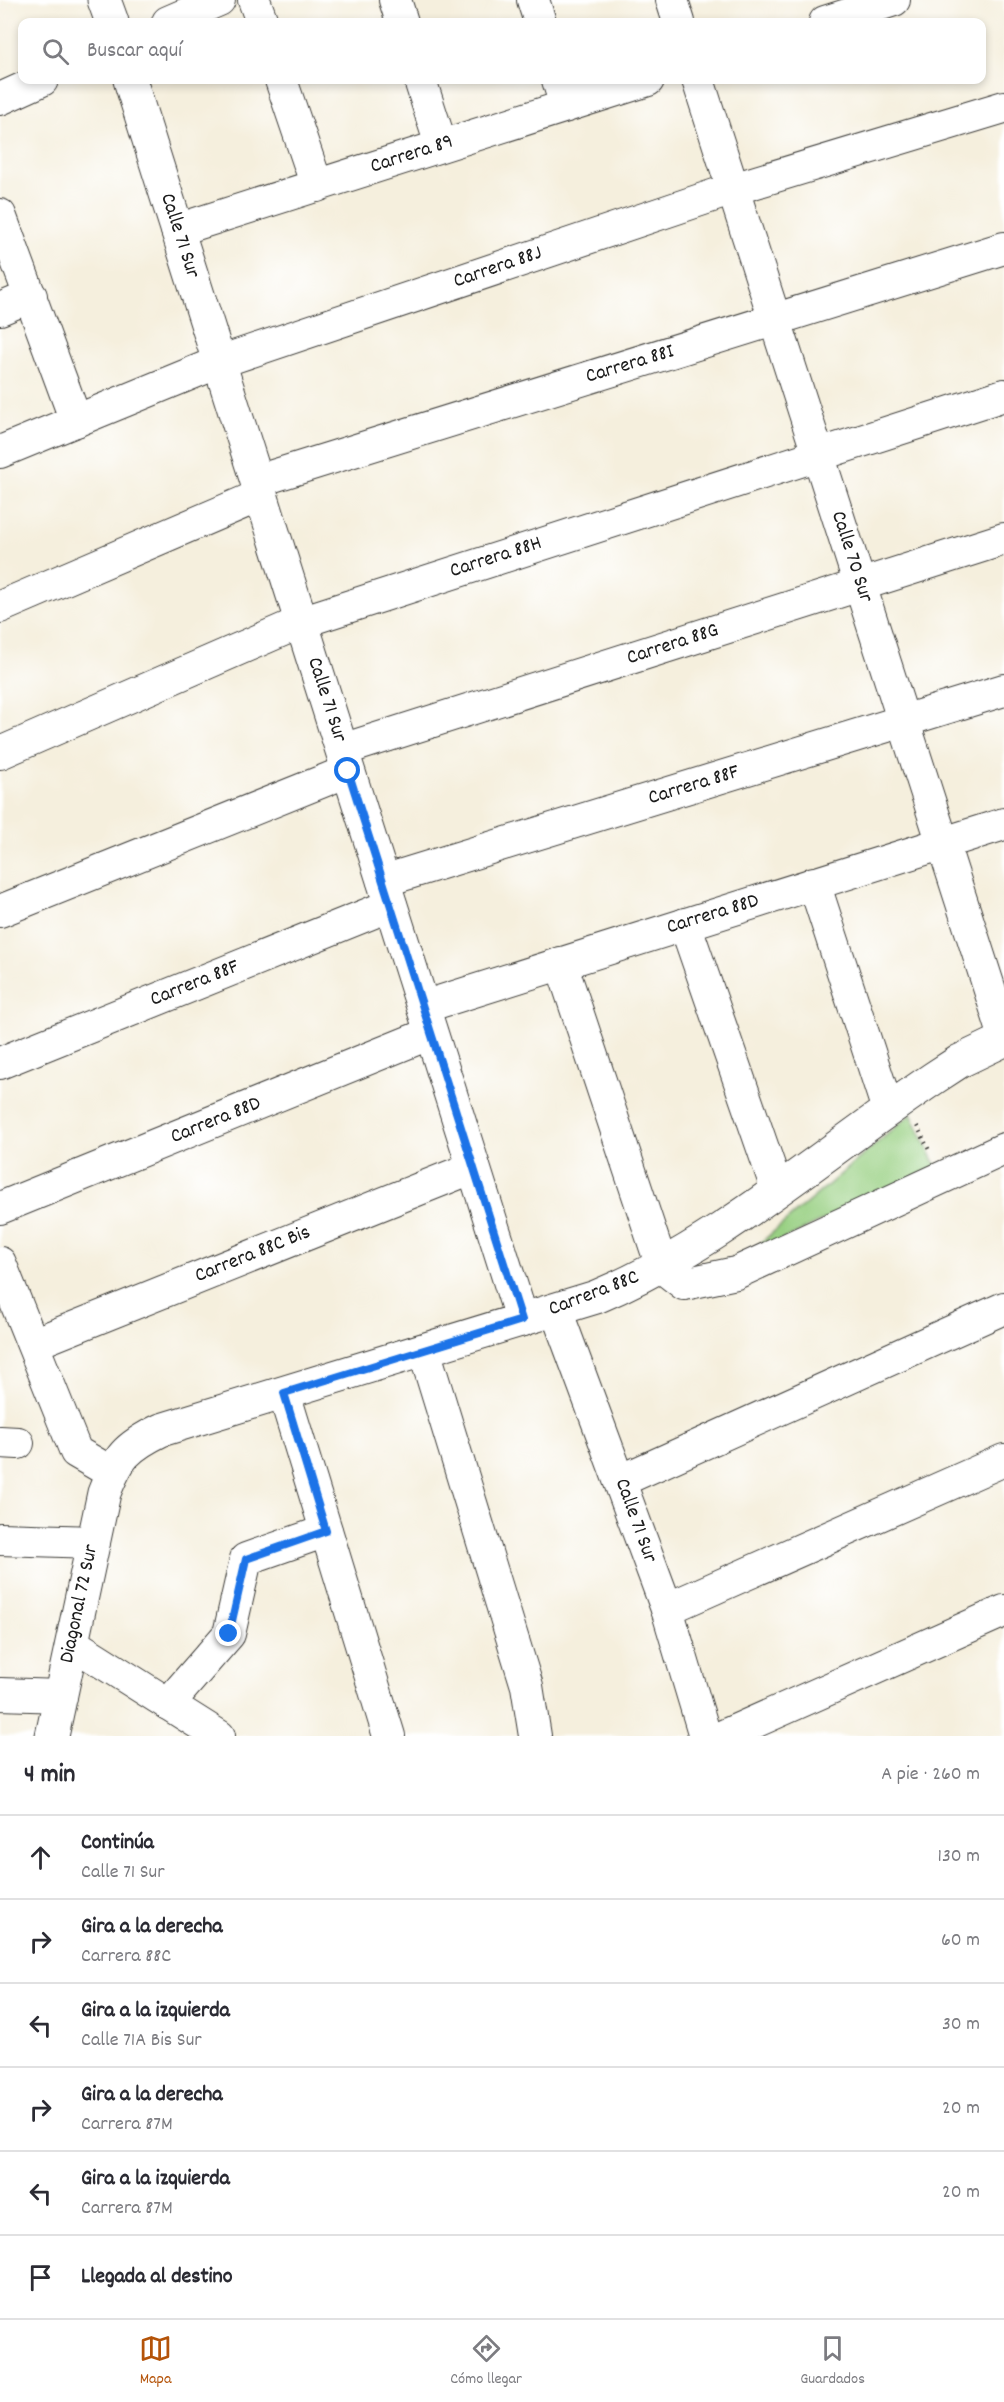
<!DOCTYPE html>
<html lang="es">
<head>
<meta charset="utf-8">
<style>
	body { margin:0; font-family:Dekko,sans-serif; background:#f7f7f7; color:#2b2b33 }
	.stop { position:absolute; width:18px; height:18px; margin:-14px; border:4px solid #1a73e8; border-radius:50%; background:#fff }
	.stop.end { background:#1a73e8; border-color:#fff; box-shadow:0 2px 6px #0008 }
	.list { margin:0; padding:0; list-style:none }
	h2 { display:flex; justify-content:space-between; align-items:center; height:78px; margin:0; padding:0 24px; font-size:26px }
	h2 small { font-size:20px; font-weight:400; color:#7c7c81 }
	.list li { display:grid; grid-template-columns:39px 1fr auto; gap:18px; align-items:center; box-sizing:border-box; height:84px; padding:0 24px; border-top:2px solid #e1e1e2 }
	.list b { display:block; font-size:22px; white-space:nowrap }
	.list p { margin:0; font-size:20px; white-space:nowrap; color:#7c7c81 }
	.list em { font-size:20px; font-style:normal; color:#7c7c81 }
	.icon { flex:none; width:33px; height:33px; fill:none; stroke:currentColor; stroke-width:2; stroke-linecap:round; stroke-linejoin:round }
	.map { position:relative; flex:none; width:1004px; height:1736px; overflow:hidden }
	.search { position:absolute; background:#fff; box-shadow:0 3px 9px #0003; left:18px; right:18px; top:18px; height:66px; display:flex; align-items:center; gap:15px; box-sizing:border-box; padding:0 21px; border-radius:12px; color:#7c7c81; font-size:22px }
	.sheet { height:582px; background:#fff }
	nav { display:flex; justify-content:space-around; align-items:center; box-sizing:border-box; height:84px; border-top:2px solid #e1e1e2; background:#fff; font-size:16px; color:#7c7c81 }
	nav a { display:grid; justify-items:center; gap:3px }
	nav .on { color:#b45309 }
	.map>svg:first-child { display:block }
</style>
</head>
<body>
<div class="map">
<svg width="1004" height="1736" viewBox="0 0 1004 1736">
	<rect width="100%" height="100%" fill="#fff"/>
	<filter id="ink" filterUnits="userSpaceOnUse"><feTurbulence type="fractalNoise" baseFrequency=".0167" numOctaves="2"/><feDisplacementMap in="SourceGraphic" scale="12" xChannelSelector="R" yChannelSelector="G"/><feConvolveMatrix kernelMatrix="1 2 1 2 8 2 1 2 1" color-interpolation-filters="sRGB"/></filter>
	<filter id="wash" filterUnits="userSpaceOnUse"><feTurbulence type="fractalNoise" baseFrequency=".008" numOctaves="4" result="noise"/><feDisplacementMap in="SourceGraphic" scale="24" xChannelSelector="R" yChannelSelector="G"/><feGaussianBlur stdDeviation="1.35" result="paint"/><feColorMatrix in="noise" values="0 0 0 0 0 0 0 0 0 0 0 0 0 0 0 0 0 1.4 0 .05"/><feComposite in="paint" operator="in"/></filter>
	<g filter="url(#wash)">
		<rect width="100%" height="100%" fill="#f5efdd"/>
		<polygon fill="#99d083" stroke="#5a7650" stroke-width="1.5" points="911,1114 937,1167 743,1258"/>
	</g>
	<g filter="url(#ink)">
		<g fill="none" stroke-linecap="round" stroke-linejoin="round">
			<g stroke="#3d3c39" stroke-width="34">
				<g id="minor">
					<polyline points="254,0 262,22"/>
					<polyline points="395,0 402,22"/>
					<polyline points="533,0 540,22"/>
					<polyline points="672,0 679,22"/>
					<polyline points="168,22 219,0"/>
					<polyline points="825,22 894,0"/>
					<polyline points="281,80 317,186"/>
					<polyline points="420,80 441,145"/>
					<polyline points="558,80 566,106"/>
					<polyline points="698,80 1004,1034"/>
					<polyline points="0,99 42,80"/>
					<polyline points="0,215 76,421"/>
					<polyline points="177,230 648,80"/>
					<polyline points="0,309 31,296"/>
					<polyline points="0,452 219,362 733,189 1004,107"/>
					<polyline points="257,481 1004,248"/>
					<polyline points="0,607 261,495"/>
					<polyline points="342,750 1004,539"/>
					<polyline points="0,753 301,622 1004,395"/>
					<polyline points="383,881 1004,690"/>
					<polyline points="814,883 888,1110"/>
					<polyline points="0,911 348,771"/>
					<polyline points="685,924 777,1189"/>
					<polyline points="561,963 662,1267 684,1284 736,1273 1004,1149"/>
					<polyline points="423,1007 1004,824"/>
					<polyline points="0,1063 391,905"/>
					<polyline points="0,1208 431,1033"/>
					<polyline points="0,1263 76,1452 112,1473"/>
					<polyline points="556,1310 667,1609 705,1736"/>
					<polyline points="33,1344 474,1167"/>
					<polyline points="424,1350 527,1686 535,1736"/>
					<polyline points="284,1393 389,1736"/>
					<polyline points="0,1442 18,1443"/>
					<polyline points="620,1481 1004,1308"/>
					<polyline points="0,1539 94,1542"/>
					<polyline points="667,1609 1004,1460"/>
					<polyline points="72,1643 219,1736"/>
					<polyline points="0,1694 61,1696"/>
					<polyline points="168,1704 229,1634 246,1559 326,1531"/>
					<polyline points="723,1736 1004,1611"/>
				</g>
			</g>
			<g stroke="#3d3c39" stroke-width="35">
				<g id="tertiary">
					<polyline points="104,0 112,22"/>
					<polyline points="130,80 522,1320"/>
					<path d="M52 1736 104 1493C118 1457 126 1447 161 1430L596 1297C718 1246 824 1152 934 1078L960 1061 1004 1040"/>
				</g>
			</g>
			<polyline stroke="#3d3c39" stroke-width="4" stroke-dasharray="1.5 4.5" stroke-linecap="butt" points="917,1126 930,1152"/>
			<use href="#minor" stroke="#fff" stroke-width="32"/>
			<use href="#tertiary" stroke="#fff" stroke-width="33"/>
		</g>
	</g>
	<g fill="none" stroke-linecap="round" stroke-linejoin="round" filter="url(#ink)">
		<polyline stroke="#1a73e8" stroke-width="8" points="229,1634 246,1559 326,1531 284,1393 522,1320 348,771"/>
	</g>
	<g text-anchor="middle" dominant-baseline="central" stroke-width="5" stroke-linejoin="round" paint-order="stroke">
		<g font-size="21" fill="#1c1c1c" stroke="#fff">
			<text transform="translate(412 155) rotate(-18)">Carrera 89</text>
			<text transform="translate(179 236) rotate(72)">Calle 71 Sur</text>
			<text transform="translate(498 268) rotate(-19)">Carrera 88J</text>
			<text transform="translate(630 365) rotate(-17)">Carrera 88I</text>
			<text transform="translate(851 557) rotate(72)">Calle 70 Sur</text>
			<text transform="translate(496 558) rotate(-18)">Carrera 88H</text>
			<text transform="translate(673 645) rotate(-18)">Carrera 88G</text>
			<text transform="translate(326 700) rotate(72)">Calle 71 Sur</text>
			<text transform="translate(694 786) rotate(-17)">Carrera 88F</text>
			<text transform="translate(713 915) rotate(-17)">Carrera 88D</text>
			<text transform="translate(195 984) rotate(-22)">Carrera 88F</text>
			<text transform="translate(216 1121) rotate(-22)">Carrera 88D</text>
			<text transform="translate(253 1255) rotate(-22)">Carrera 88C Bis</text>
			<text transform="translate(594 1294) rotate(-21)">Carrera 88C</text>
			<text transform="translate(635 1521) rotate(70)">Calle 71 Sur</text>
			<text transform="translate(80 1604) rotate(-78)">Diagonal 72 Sur</text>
		</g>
	</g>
</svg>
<div class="stop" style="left:348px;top:771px"></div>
<div class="stop end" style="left:229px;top:1634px"></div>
<div class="search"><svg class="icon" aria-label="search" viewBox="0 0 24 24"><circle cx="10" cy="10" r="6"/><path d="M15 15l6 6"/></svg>Buscar aquí</div>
</div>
<section class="sheet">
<h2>4 min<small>A pie · 260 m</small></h2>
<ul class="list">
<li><svg class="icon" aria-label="ahead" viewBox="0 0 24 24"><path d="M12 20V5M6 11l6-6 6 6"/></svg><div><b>Continúa</b><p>Calle 71 Sur</p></div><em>130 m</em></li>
<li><svg class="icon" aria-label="right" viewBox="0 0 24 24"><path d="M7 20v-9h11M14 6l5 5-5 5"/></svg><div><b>Gira a la derecha</b><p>Carrera 88C</p></div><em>60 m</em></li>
<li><svg class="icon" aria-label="left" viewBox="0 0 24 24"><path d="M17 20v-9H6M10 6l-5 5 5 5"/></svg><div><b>Gira a la izquierda</b><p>Calle 71A Bis Sur</p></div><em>30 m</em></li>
<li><svg class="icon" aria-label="right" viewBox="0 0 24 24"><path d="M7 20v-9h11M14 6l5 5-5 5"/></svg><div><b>Gira a la derecha</b><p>Carrera 87M</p></div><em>20 m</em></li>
<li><svg class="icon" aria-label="left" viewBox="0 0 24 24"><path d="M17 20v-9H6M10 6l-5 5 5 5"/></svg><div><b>Gira a la izquierda</b><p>Carrera 87M</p></div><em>20 m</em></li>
<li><svg class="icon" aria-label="arrive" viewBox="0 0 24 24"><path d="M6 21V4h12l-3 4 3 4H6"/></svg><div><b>Llegada al destino</b></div></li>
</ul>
</section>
<nav>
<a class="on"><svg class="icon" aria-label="map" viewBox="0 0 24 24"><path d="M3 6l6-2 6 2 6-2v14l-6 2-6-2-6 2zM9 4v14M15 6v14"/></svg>Mapa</a>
<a><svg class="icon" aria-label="directions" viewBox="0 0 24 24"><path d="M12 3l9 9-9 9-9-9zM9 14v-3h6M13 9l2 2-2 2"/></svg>Cómo llegar</a>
<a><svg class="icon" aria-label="saved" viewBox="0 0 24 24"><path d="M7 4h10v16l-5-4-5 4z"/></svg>Guardados</a>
</nav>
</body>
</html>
